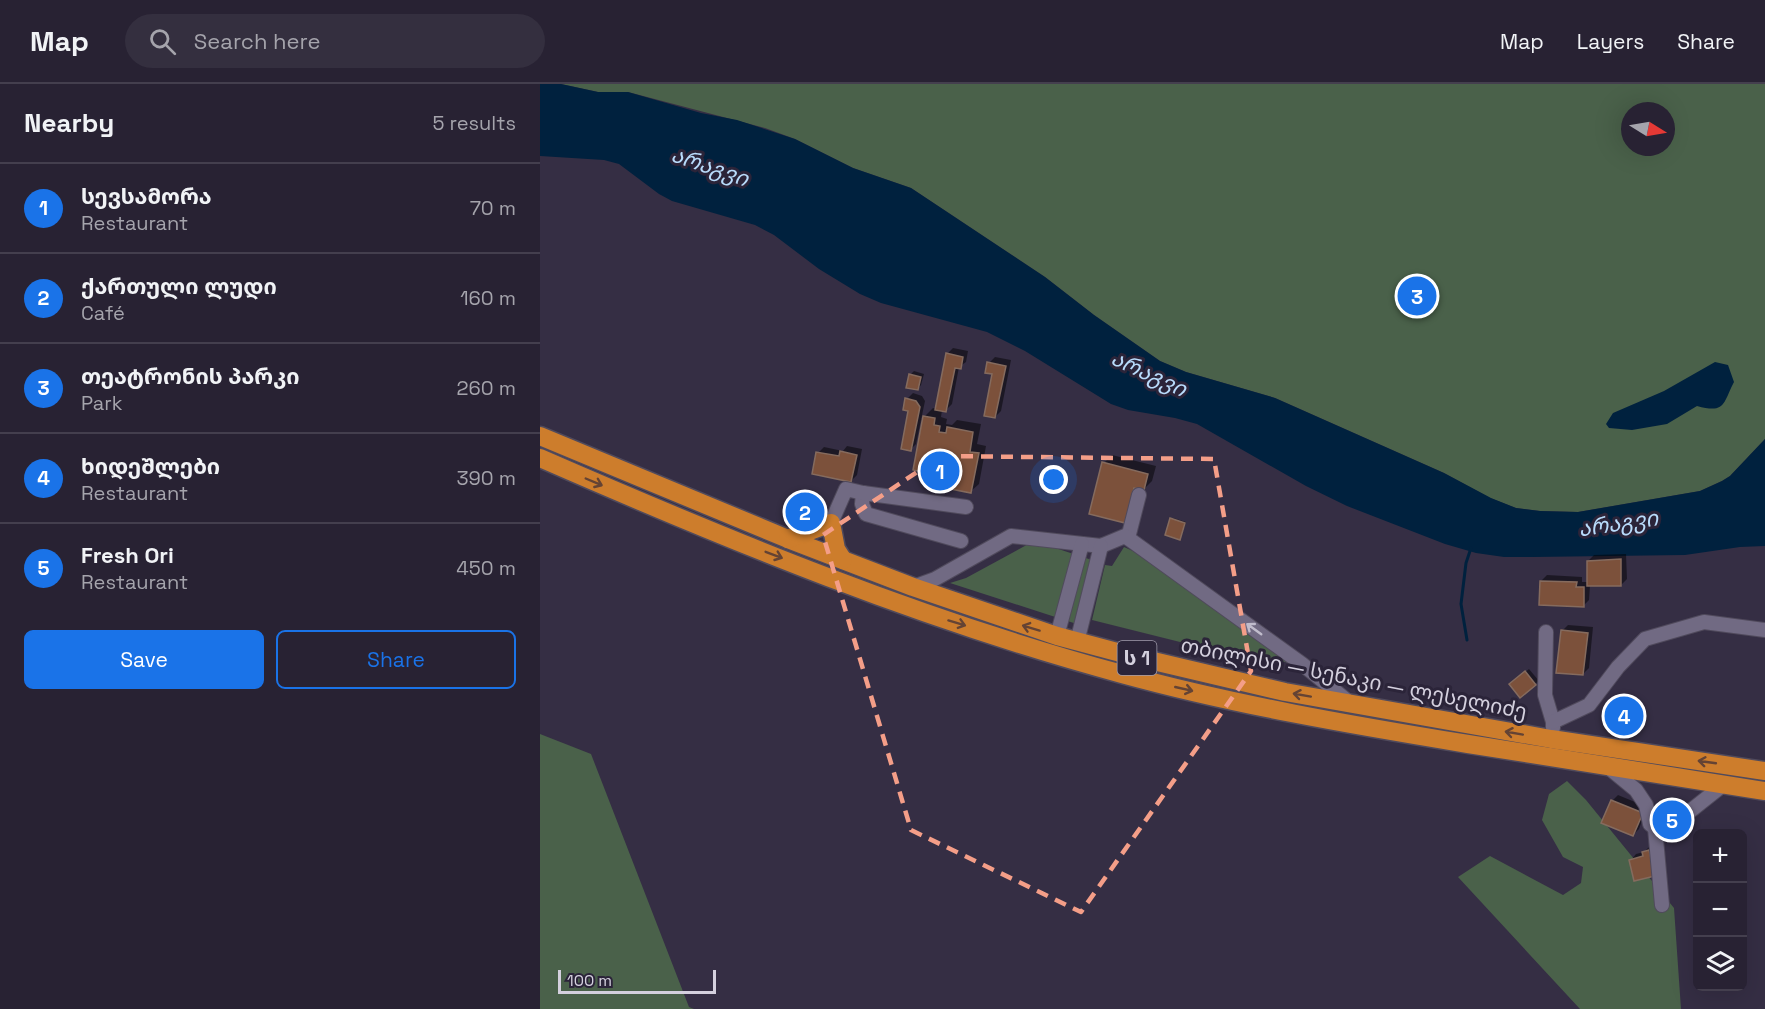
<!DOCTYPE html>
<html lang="en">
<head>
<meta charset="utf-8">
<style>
	body { margin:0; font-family:"Space Grotesk","Noto Sans Georgian",sans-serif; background:#342f3f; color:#f1f3f6 }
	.controls { position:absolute; right:18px; bottom:18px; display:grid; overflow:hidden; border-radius:9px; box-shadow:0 6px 24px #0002 }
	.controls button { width:54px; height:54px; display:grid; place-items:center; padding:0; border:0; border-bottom:2px solid #443f4e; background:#282233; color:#f1f3f6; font:30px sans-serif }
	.compass { position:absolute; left:1081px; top:18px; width:54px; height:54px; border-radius:50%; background:#282233; box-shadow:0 6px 24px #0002; rotate:101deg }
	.scale { position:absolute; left:18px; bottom:15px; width:158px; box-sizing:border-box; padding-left:6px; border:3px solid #d4d0de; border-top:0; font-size:16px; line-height:21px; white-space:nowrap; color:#d4d0de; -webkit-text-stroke:4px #2b2439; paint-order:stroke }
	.you { position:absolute; left:514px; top:396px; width:21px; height:21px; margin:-15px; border:4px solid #fff; border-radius:50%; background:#1a73e8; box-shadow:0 0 0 9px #1a73e833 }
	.badge { display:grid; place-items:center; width:39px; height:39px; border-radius:50%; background:#1a73e8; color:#fff; font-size:20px; font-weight:700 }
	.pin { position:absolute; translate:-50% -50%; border:3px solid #fff; box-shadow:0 2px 6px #0006 }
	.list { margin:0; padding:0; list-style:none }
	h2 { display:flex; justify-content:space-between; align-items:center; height:78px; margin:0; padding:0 24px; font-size:26px }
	h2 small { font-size:20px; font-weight:400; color:#a5a4ac }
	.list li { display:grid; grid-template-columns:39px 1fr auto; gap:18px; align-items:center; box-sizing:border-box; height:90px; padding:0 24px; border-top:2px solid #443f4e }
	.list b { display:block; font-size:22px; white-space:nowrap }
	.list p { margin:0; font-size:20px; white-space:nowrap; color:#a5a4ac }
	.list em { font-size:20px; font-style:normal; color:#a5a4ac }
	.actions { display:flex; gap:12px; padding:18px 24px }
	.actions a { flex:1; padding:14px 0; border:2px solid #1a73e8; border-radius:9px; text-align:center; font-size:21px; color:#1a73e8 }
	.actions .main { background:#1a73e8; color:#fff }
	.icon { flex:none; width:33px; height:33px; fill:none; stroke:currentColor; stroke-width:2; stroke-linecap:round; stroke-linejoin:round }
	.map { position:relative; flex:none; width:1225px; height:925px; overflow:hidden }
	header { display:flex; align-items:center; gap:36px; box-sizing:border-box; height:84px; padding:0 30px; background:#282233; border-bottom:2px solid #443f4e }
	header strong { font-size:28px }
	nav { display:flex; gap:33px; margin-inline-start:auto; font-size:21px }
	.search { width:420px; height:54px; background:#342f3f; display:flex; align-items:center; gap:15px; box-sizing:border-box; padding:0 21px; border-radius:33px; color:#a5a4ac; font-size:22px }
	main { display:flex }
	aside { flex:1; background:#282233 }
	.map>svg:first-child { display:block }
</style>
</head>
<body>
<header>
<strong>Map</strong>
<div class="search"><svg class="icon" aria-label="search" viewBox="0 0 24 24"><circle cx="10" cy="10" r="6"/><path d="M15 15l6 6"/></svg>Search here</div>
<nav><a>Map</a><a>Layers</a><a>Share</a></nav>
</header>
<main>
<aside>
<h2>Nearby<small>5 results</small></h2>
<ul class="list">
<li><span class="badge">1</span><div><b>სევსამორა</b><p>Restaurant</p></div><em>70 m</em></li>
<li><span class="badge">2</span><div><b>ქართული ლუდი</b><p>Café</p></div><em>160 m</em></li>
<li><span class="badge">3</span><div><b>თეატრონის პარკი</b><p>Park</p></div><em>260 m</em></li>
<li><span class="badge">4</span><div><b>ხიდეშლები</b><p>Restaurant</p></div><em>390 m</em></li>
<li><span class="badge">5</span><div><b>Fresh Ori</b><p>Restaurant</p></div><em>450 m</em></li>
</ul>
<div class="actions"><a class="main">Save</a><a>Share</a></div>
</aside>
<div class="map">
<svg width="1225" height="925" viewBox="0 0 1225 925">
	<rect width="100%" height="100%" fill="#352e44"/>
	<g fill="#4a614a" fill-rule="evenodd">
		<path d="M21 0H1225V355L1190 392 1182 397 1160 407 1038 428 1000 427 976 424 950 414 904 389 735 314 646 288 620 277 554 231 505 193 371 104 313 84 255 55 225 44 88 8H58ZM1090 27H1126V63H1090Z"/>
		<polygon points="494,457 561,479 546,543 410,499 426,494"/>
		<polygon points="584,463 593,467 751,579 676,567 552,536 565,481 572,482"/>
		<polygon points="0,650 51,670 149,923 154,925 0,925"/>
		<polygon points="1027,697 1046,716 1134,824 1141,925 1040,925 918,793 950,772 1023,811 1041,799 1043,783 1023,773 1002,736 1009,710"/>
	</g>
	<g fill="#00213e">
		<polygon points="0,0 21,0 58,8 88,8 161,29 197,36 255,55 313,84 371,104 505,193 554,231 620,277 646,288 735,314 904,389 951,414 976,424 1000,427 1038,428 1160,407 1182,397 1190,392 1225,355 1225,462 1200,463 1145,471 993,473 964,473 936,469 905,460 807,422 766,402 657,340 635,334 588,326 571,320 485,267 447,248 341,219 320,210 279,185 234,151 215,141 132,117 119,110 79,80 64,76 0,72"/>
		<path d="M1175 278 1188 281 1194 298C1183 319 1186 330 1157 322L1127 340 1092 346 1069 344 1066 340 1073 329 1124 307Z"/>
	</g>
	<g fill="#0007">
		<polygon points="413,264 428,267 426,278 419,283 412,320 406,326 402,326 401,333 407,335 406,340 412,341 417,336 441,340 437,360 446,362 439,400 430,408 394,389 384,337 381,336 376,360 370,366 370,326 367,315 373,309 382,312 385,317 381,336 393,324 397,325 407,270"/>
		<polygon points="455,273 471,276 461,327 455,333 454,289 449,279"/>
		<polygon points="374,287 384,290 381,301 378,305 370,291"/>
		<polygon points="307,362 322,365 317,391 311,397 278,369 284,363 303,367"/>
		<polygon points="572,371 616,382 612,397 604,405 599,404 592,429 564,379"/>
		<polygon points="633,434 646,438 641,453 632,435"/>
		<polygon points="1086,470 1087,495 1081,501 1050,501 1049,516 1043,522 1001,497 1007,491 1042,493 1042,498 1049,498 1048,477 1054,471"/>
		<polygon points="1028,541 1053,543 1049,584 1043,590 1022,547"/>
		<polygon points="989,585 999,597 995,600 975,596"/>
		<polygon points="1078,711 1107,723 1099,745 1093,751 1072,717"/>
		<polygon points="1133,725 1143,728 1139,739 1129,728"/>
		<polygon points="1115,761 1120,784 1091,776 1096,770 1104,768 1110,762"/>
	</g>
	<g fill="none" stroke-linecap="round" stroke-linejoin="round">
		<polyline stroke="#00213e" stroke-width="3" points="927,556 921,520 926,479 931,464"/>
	</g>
	<g fill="#7c513b" stroke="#856b5e" stroke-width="1.5">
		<polygon points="406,269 423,273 421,285 415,284 406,328 395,326"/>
		<polygon points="447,278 466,282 455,334 444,332 452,290 445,289"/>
		<polygon points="369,290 381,293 378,306 366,304"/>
		<polygon points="365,314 376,317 380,323 371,367 361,365 368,327 363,326"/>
		<polygon points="383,332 395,334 394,341 400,342 399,348 406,349 407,343 433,348 430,368 439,369 431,409 390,401 392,390 373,386"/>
		<polygon points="300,367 317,371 311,398 272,390 276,368 299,372"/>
		<polygon points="562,378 608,390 604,406 594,404 585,439 549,430"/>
		<polygon points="630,434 645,439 640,456 625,451"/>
		<polygon points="1081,475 1081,502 1047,502 1047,477"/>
		<polygon points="1000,497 1037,498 1036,503 1044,503 1044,523 999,521"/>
		<polygon points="1021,546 1048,549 1043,591 1016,589"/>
		<polygon points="985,587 996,601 980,614 969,600"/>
		<polygon points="1071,716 1103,729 1093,752 1061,739"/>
		<polygon points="1128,727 1140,731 1136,744 1124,740"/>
		<polygon points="1109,766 1115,792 1094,797 1089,776 1103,772 1102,768"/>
	</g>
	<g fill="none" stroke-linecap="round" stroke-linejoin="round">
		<g stroke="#504a5c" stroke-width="16">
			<g id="minor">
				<polyline points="323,409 322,420 326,430 421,457"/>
				<polyline points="291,439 306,405 323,409 426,423"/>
				<polyline points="588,454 599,411"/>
				<polyline points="373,503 395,495 471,452 561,462 585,452 762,580 810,619"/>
				<polyline points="1006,548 1005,611 1013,638 1013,644"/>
				<polyline points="517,552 542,460"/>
				<polyline points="537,558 561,462"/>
				<polyline points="1013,638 1049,621 1078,583 1105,555 1164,538 1225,546"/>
				<polyline points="1068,683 1096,706 1106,721 1110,740 1115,744 1133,749 1140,743 1149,728 1183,701"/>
				<polyline points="1115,744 1122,821"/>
			</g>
		</g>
		<g stroke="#504a5c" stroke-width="21">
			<g id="highway">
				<polyline points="0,352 248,455 373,503 517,552 592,572 745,608 1011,655 1225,687"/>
				<path d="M0 374C190 457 382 536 582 590 695 621 812 641 928 660 1027 676 1126 692 1225 707"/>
				<polyline points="248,455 291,439 296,465 303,476"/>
			</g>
		</g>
		<use href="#minor" stroke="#716a83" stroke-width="14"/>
		<use href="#highway" stroke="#cd7d2c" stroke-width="18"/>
	</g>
	<defs><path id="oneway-shaft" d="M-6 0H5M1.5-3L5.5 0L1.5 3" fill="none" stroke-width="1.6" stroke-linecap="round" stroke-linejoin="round" transform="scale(1.5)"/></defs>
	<g stroke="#644334">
		<use href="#oneway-shaft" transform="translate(54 398) rotate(23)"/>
		<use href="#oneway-shaft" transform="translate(234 471) rotate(21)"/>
		<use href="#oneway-shaft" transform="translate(417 539) rotate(17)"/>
		<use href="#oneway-shaft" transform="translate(491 544) rotate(-163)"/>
		<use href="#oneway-shaft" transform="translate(644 605) rotate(13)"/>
		<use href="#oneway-shaft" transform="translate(762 611) rotate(-170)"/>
		<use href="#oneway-shaft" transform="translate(974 649) rotate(-170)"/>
		<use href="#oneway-shaft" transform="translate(1167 678) rotate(-172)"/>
	</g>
	<use stroke="#c0bccc" href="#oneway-shaft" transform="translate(714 545) rotate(-144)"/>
	<path fill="none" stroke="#f49e88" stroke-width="4.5" stroke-dasharray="12 8" stroke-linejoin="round" d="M401 372 674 375 711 587 541 828 371 746 283 451Z"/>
	<g text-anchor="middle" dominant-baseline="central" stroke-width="6" stroke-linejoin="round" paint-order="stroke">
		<rect fill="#2b2439" stroke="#a19cac" stroke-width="1.5" x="577.5" y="557" width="39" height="34" rx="4.5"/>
		<g font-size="20" font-weight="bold" fill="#d4d0de">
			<text x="597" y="574">ს 1</text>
		</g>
		<g font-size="21" fill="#d4d0de" stroke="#2b2439">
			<text transform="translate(814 594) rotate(11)">თბილისი — სენაკი — ლესელიძე</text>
		</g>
		<g font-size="22" font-style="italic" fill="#b8dbfb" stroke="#2b2439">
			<text transform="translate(170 82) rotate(19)">არაგვი</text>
			<text transform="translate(609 289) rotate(25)">არაგვი</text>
			<text transform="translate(1078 439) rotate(-8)">არაგვი</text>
		</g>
	</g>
</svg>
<div class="controls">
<button>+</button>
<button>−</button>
<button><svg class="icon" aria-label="layers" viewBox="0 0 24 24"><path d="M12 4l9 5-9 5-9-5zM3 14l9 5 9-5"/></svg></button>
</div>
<svg class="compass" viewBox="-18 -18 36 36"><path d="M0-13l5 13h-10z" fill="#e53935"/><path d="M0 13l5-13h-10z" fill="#a5a4ac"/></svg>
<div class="scale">100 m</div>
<div class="you"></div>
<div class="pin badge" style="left:400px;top:387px">1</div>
<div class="pin badge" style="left:265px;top:428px">2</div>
<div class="pin badge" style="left:877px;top:212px">3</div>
<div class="pin badge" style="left:1084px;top:632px">4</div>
<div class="pin badge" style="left:1132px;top:736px">5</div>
</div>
</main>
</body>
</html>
